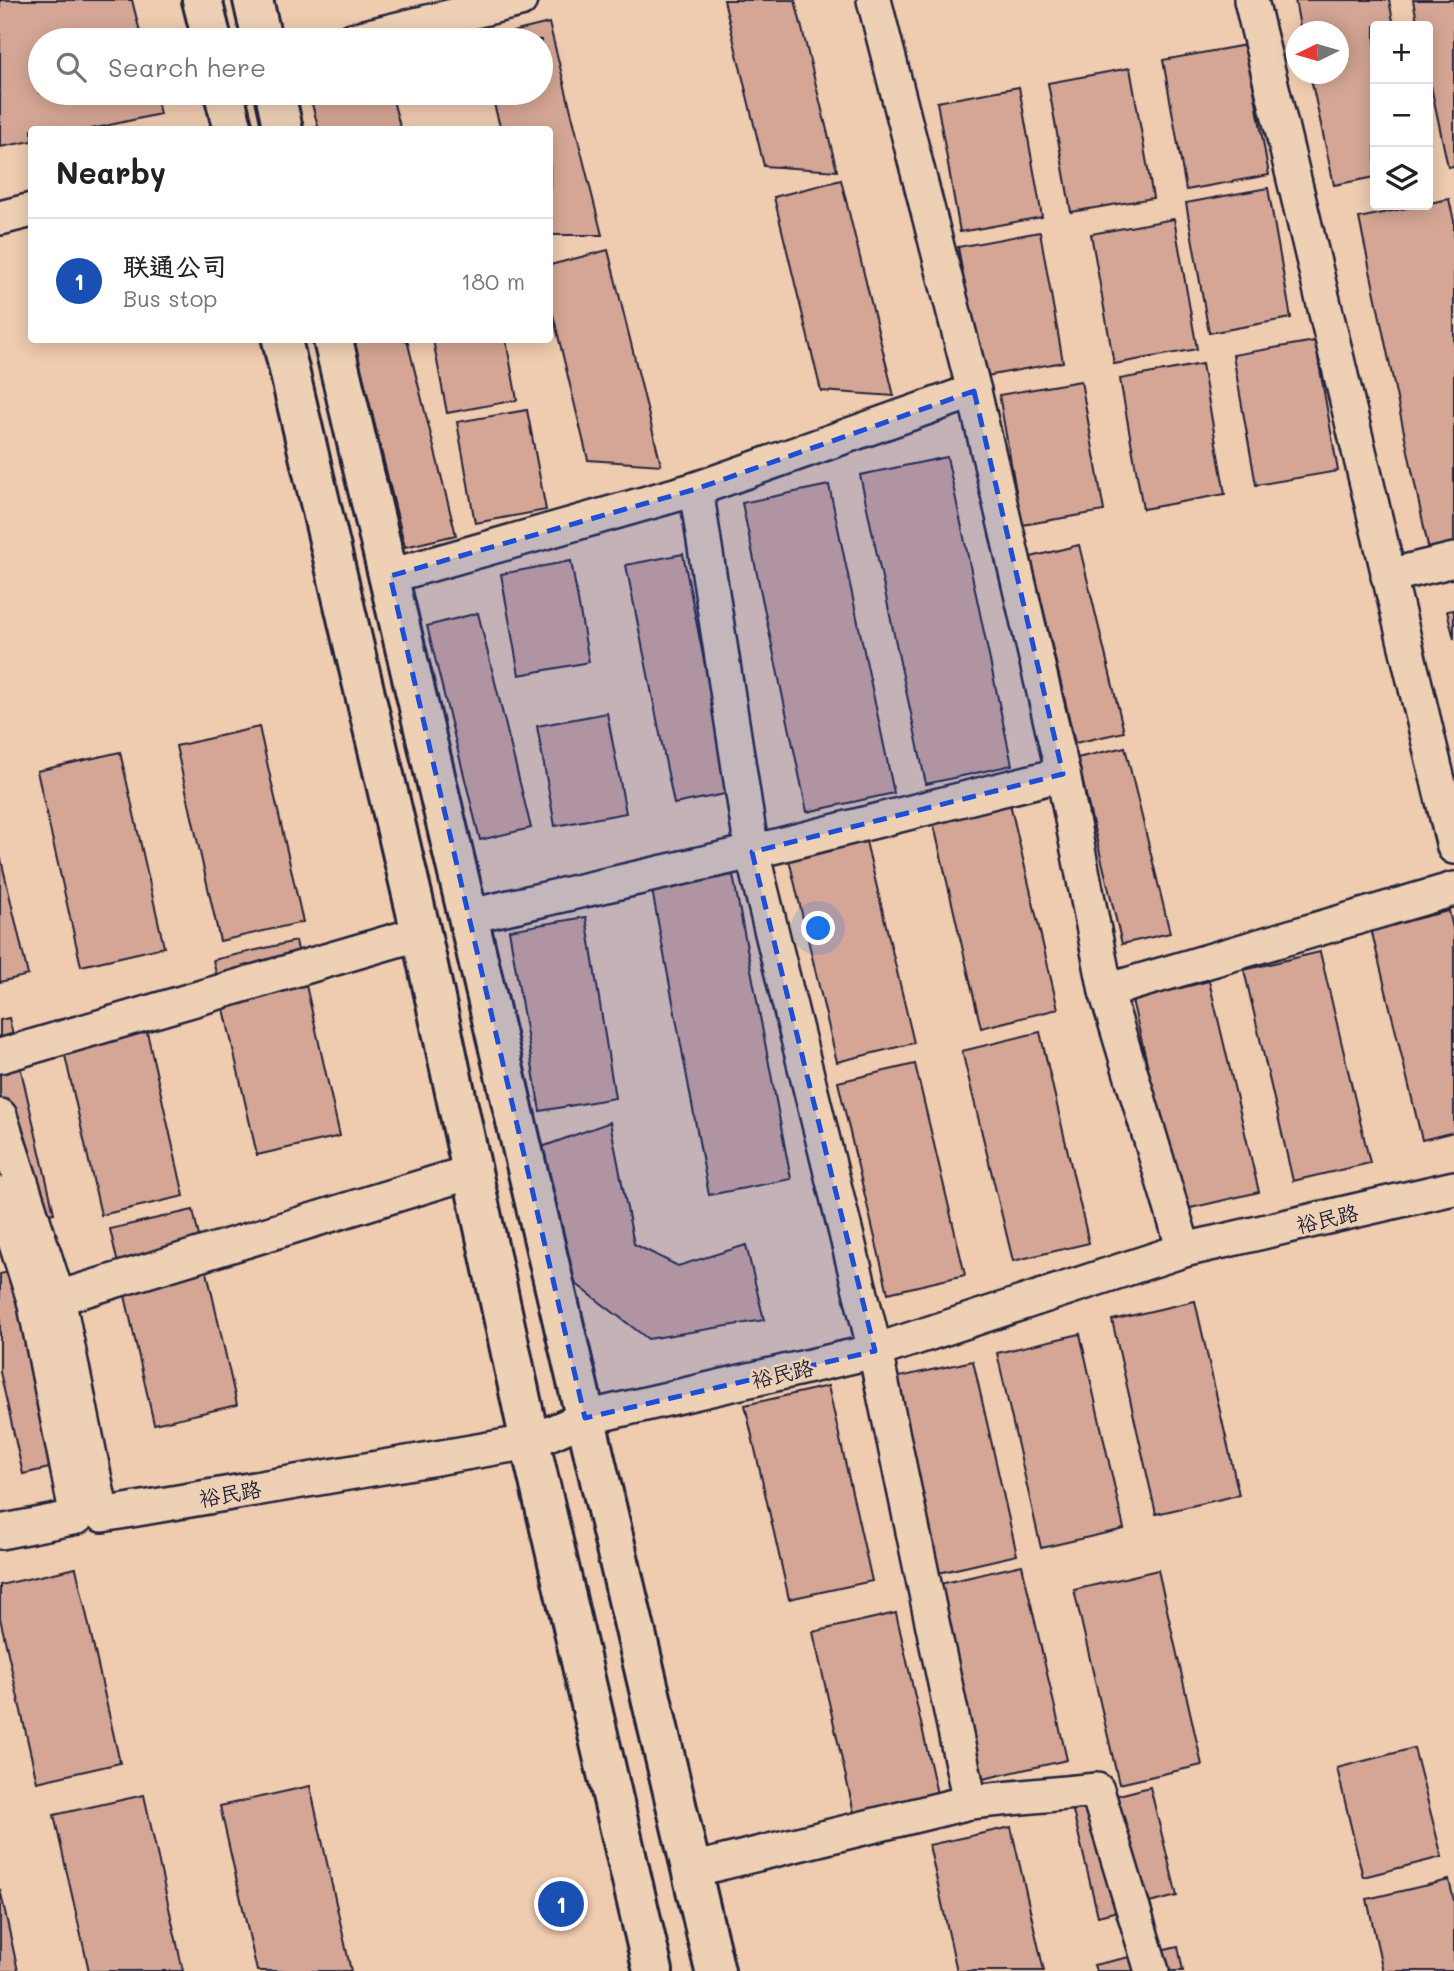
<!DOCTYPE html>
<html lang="en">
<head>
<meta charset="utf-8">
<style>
	body { margin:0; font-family:Mali,"LXGW WenKai TC",sans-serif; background:#f6f6f6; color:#222 }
	.controls { position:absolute; right:21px; top:21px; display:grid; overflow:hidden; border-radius:7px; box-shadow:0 4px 18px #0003 }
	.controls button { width:63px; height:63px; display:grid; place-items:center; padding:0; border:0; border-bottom:2px solid #e0e0e0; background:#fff; color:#222; font:35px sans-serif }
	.compass { position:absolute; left:1286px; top:21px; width:63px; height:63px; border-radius:50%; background:#fff; box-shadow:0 4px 18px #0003; rotate:265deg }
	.you { position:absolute; left:819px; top:929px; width:24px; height:24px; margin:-18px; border:5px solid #fff; border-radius:50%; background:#1a73e8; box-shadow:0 0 0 10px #1a73e833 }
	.badge { display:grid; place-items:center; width:46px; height:46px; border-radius:50%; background:#d1495b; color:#fff; font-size:23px; font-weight:700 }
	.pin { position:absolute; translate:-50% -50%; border:4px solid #fff; box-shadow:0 2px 7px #0006 }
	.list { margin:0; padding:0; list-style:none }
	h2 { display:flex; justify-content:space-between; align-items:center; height:91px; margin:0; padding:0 28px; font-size:30px }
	h2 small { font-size:23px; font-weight:400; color:#767676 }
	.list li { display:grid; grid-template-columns:46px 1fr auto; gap:21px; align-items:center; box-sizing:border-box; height:126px; padding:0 28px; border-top:2px solid #e0e0e0 }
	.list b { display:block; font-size:26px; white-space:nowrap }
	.list p { margin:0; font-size:23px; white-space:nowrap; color:#767676 }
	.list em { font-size:23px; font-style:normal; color:#767676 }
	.icon { flex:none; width:38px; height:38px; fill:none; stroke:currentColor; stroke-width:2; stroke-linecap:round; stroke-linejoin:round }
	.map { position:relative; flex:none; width:1454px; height:1971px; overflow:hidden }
	.search { position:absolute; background:#fff; box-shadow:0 4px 18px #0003; left:28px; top:28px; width:525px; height:77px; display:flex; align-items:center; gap:18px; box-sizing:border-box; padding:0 24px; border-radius:38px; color:#767676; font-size:26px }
	.panel { position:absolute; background:#fff; box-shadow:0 4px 18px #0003; left:28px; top:126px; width:525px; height:217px; border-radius:7px }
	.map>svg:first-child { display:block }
</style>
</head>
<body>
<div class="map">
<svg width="1454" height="1971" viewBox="0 0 1454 1971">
	<rect width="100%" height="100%" fill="#efcbaf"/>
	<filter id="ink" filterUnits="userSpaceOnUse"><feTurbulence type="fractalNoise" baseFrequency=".0143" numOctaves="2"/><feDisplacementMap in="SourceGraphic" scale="14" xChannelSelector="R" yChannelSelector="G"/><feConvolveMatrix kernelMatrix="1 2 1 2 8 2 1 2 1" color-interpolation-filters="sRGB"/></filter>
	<g filter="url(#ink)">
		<g fill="#d5a695" stroke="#22223b" stroke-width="2">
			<polygon points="0,0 132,0 142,40 40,40 40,93 155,93 160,114 87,130 32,130 32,141 0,147"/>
			<polygon points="724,0 795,0 837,171 764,166"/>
			<polygon points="1295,0 1389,0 1394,26 1375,26 1375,177 1334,185 1310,74 1338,74 1338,32 1301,32"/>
			<polygon points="1413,0 1454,0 1454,166 1448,167 1428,72 1428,26 1418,26"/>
			<polygon points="549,23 602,235 550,235 550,130 501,130 491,93 541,93 541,40 480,40"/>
			<polygon points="1246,45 1269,175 1186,190 1163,60"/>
			<polygon points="1130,68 1153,198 1071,212 1048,83"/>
			<polygon points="1019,87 1042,217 960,232 937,102"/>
			<polygon points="309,93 391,93 401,130 319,130"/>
			<polygon points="841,180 894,396 821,391 774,197"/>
			<polygon points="1268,188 1291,318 1209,333 1186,203"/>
			<polygon points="1449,199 1454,221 1454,546 1429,551 1359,218"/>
			<polygon points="1174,219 1197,349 1114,364 1091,234"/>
			<polygon points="1040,232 1063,362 981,377 958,247"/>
			<polygon points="608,250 661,465 588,460 550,302 550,265"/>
			<polygon points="354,340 407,340 456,535 405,547"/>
			<polygon points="433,340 506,340 517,400 447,413"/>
			<polygon points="1315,341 1338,471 1256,485 1233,355"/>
			<polygon points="1202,364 1225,494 1143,509 1120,379"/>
			<polygon points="1081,381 1104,511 1022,525 999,395"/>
			<polygon points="527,410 546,510 475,523 457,422"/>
			<polygon points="947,457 1012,765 926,784 860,475"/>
			<polygon points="829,485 894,793 807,812 742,503"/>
			<polygon points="1079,545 1124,732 1075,743 1031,557"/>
			<polygon points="683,554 730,793 674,804 626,565"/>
			<polygon points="571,561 589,662 519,675 501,574"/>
			<polygon points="1454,610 1454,639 1447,611"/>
			<polygon points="478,613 531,828 480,840 427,626"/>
			<polygon points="607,713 626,813 555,826 537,726"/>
			<polygon points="259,727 303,922 220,941 176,746"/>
			<polygon points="1125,747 1170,933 1122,944 1077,758"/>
			<polygon points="120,752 164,947 81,966 37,771"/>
			<polygon points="1009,799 1058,1009 981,1028 932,817"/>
			<polygon points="864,833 914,1043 837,1062 787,851"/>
			<polygon points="0,855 28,975 0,982"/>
			<polygon points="733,875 791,1179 709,1195 652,890"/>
			<polygon points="1449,911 1454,933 1454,1132 1422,1140 1371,929"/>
			<polygon points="586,917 615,1098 540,1111 509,930"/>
			<polygon points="296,941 340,1136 257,1155 213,960"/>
			<polygon points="1320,952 1370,1163 1293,1181 1244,970"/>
			<polygon points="1209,981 1259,1192 1182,1210 1132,1000"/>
			<polygon points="140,1001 184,1196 101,1215 57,1020"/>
			<polygon points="9,1018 54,1213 0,1225 0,1020"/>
			<polygon points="1040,1032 1089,1243 1013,1261 962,1051"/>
			<polygon points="915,1064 965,1275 888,1293 838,1082"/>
			<polygon points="610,1122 634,1244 678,1266 746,1245 764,1320 648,1339 567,1277 542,1147"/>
			<polygon points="193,1210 237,1405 154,1424 110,1229"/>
			<polygon points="62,1260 106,1455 23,1474 0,1372 0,1274"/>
			<polygon points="1195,1301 1239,1495 1156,1514 1112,1320"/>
			<polygon points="1080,1334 1124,1529 1041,1548 997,1353"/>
			<polygon points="973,1361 1017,1555 934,1574 890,1379"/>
			<polygon points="828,1386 872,1581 789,1599 745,1405"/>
			<polygon points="1022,1565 1067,1760 983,1779 940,1584"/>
			<polygon points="76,1568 120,1763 37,1782 0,1618 0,1585"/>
			<polygon points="1158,1570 1202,1765 1119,1784 1074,1590"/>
			<polygon points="896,1613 940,1807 857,1826 813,1632"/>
			<polygon points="1414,1748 1442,1857 1363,1877 1337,1768"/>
			<polygon points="310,1786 351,1971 257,1971 220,1806"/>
			<polygon points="1150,1787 1177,1896 1098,1916 1072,1807"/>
			<polygon points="144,1795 183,1971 89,1971 54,1815"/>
			<polygon points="1011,1827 1044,1971 957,1971 929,1845"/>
			<polygon points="1449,1880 1454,1901 1454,1971 1383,1971 1367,1899"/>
			<polygon points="0,1889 18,1971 0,1971"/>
			<polygon points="1178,1946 1183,1971 1096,1971 1094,1965"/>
		</g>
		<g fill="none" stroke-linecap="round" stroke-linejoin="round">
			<g stroke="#22223b" stroke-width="38">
				<g id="street">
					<polyline points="874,0 974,391 1063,774 1106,991 1184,1250"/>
					<polyline points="1251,0 1454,847"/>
					<polyline points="352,40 520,0"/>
					<polyline points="0,218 32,210"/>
					<polyline points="696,489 752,852 875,1351 970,1802"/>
					<polyline points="390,576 696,489 974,391"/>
					<polyline points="1388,576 1454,560"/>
					<polyline points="470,916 752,852 1063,774"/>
					<polyline points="1106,991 1454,889"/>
					<polyline points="0,1056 421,933"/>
					<polyline points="0,1116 58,1298 102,1515 530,1442 585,1418 875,1351 1184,1250 1454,1188"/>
					<polyline points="0,1194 34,1300 77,1517 0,1532"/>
					<polyline points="34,1300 58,1298 474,1171"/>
					<polyline points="692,1870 970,1802 1097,1790 1152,1971"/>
				</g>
			</g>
			<g stroke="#22223b" stroke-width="44">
				<g id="secondary">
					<polyline points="202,0 212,40"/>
					<polyline points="253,0 262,40"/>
					<polyline points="224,93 233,130"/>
					<polyline points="275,93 283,130"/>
					<polyline points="282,340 421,933 530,1442 653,1971"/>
					<polyline points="333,340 715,1971"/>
				</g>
			</g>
			<use href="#street" stroke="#eed1b4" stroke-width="33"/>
			<use href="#secondary" stroke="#eed1b4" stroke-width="38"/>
		</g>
	</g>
	<path fill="#1d4ed8" fill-opacity="0.2" stroke="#1d4ed8" stroke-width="5" stroke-dasharray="14 9" stroke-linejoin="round" d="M974 391 1063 774 752 852 875 1351 585 1418 390 576 696 489Z"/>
	<g text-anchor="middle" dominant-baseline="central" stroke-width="5" stroke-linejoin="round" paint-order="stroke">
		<g font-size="21" fill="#22223b" stroke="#eed1b4">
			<text transform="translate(1327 1218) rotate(-13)">裕民路</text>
			<text transform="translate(782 1373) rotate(-13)">裕民路</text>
			<text transform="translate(230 1493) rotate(-10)">裕民路</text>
		</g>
	</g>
</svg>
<div class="controls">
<button>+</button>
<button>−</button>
<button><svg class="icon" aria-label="layers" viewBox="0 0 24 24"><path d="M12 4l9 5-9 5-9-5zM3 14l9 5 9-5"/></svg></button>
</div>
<svg class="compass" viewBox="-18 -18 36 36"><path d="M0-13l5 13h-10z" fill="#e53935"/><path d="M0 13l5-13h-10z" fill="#767676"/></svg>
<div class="you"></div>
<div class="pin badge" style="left:561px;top:1904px;background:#1a4fb4">1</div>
<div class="search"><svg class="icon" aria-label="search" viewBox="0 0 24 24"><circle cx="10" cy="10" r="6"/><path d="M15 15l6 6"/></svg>Search here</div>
<section class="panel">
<h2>Nearby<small></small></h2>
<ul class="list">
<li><span class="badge" style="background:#1a4fb4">1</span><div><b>联通公司</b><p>Bus stop</p></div><em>180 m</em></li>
</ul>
</section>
</div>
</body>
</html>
